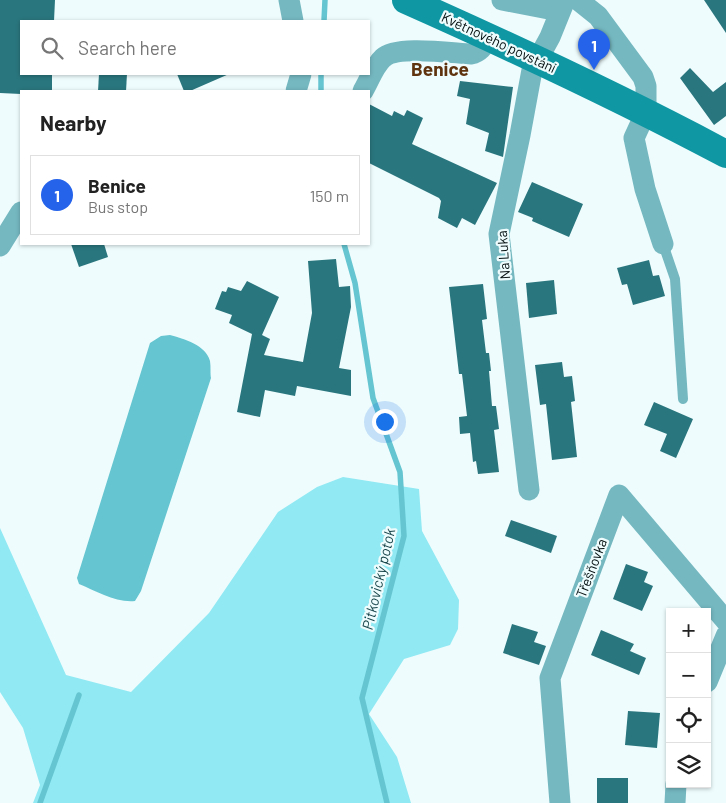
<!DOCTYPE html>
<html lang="en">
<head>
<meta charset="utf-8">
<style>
	body { margin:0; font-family:Barlow,sans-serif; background:#f2f2f2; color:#222 }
	.controls { position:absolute; right:15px; bottom:15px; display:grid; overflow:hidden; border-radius:0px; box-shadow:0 1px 4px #0004 }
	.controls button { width:45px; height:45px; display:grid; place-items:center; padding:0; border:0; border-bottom:1px solid #e0e0e0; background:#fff; color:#222; font:25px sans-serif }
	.you { position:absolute; left:384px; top:421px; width:18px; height:18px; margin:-12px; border:4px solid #fff; border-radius:50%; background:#1a73e8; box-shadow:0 0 0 8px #1a73e833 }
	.badge { display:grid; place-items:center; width:32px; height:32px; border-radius:50%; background:#2563eb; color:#fff; font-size:16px; font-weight:700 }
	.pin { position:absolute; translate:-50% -41px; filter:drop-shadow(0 1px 2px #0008) }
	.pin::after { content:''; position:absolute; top:26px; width:18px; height:15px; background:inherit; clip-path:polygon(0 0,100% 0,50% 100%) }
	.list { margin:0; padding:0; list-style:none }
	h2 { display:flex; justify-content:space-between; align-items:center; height:65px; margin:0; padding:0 20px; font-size:21px }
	h2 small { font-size:16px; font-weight:400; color:#767676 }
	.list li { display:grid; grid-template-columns:32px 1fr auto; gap:15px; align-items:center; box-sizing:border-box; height:80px; margin:0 10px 10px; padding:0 10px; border:1px solid #e0e0e0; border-radius:0px }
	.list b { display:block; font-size:19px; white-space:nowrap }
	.list p { margin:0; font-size:16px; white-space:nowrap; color:#767676 }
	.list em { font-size:16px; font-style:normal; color:#767676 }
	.icon { flex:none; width:28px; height:28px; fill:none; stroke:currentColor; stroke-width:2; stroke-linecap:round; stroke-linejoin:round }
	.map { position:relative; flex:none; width:726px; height:803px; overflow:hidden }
	.search { position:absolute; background:#fff; box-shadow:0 1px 4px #0004; left:20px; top:20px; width:350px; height:55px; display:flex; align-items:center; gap:12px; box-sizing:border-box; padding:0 18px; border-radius:0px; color:#767676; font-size:19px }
	.panel { position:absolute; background:#fff; box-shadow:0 1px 4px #0004; left:20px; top:90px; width:350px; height:155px; border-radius:0px }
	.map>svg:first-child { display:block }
</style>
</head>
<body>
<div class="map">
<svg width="726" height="803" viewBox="0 0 726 803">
	<rect width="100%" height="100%" fill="#eefcfd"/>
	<polygon fill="#90e9f3" points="343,477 419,489 422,531 459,600 458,629 450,645 404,659 369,714 397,757 411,803 33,803 40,785 23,728 0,692 0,528 66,675 131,692 209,613 278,512 317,487"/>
	<path fill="#65c5d0" d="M170 335C184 339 206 345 210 361 211 367 210 373 211 378L141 591 135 601C116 603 96 591 79 584L77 578 150 343 161 336Z"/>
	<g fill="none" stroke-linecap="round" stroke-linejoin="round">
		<g stroke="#65c5d0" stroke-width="5.5">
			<polyline points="324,21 325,0"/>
			<polyline points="321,91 321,74"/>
			<polyline points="344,244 355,283 373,398 400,472 404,536 362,698 387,803"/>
			<polyline points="40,803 79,695"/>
		</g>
	</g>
	<g fill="#2a767e">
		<polygon points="0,0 55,0 54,21 21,21 21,74 52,74 52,91 21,91 21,94 0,93"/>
		<polygon points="704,0 726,0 726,33"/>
		<polygon points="690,68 713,92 726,82 726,116 714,125 680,78"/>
		<polygon points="99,74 127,74 126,91 98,91"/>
		<polygon points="177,74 229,74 190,91 184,91"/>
		<polygon points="460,81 513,87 503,157 485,151 489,133 466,124 470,99 457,96"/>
		<polygon points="369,104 392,116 394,111 404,116 407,110 423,118 412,144 497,183 475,225 462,218 457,228 438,218 441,201 439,198 369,163"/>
		<polygon points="532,182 583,204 569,237 532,221 533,218 518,212"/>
		<polygon points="71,244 104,244 108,257 79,267"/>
		<polygon points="336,259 339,287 350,286 351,307 339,368 351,370 351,396 297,386 295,396 265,390 260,417 237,412 252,334 229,323 232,315 215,309 222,291 226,292 228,287 241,291 247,281 279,297 262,335 270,339 264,355 303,362 312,313 308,261"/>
		<polygon points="649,260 653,276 659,275 665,296 633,305 627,284 622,285 617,268"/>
		<polygon points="554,280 557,314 529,318 526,283"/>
		<polygon points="483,284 487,319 482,320 486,353 489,353 491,371 489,371 492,406 496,406 499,429 494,430 499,472 478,474 476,461 473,462 470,433 460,434 459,417 467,416 462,374 459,374 449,287"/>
		<polygon points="562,362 564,377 572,376 575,401 571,402 577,457 552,460 546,404 540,405 535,365"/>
		<polygon points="654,402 693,419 676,458 660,451 667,434 644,425"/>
		<polygon points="511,520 557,536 551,553 505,536"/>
		<polygon points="626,564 648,572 644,582 653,586 642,611 613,599"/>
		<polygon points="512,624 538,632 534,642 546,646 539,665 503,653"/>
		<polygon points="601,630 634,644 630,651 646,658 639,675 591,655"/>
		<polygon points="628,711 660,713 657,748 625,745"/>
		<rect x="597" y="778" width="31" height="25"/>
	</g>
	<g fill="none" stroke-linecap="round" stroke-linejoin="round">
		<polyline stroke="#75b8c0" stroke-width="10" points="663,244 675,279 683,399"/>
		<g stroke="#75b8c0" stroke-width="21">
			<polyline points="289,0 293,21"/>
			<polyline points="502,0 559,11"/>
			<polyline points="578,0 598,16 643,77 646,86 646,112 634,138 645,189 663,244"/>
			<polyline points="296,91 301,74"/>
			<path d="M363 91C369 81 374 66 383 58 396 45 451 53 471 54 481 52 484 45 489 37"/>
			<polyline points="0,246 21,212"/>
			<polyline points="529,490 499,234 520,135 532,70 550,37 565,0"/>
			<polyline points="707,682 726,636"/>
			<polyline points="560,803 550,678 619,495 726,621"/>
			<polyline points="675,803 676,784"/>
		</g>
		<path stroke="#0f97a3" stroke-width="28" d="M406 0C514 48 621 98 726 154"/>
	</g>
	<g text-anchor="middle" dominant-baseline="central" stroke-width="4.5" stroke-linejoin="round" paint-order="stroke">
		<g font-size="14" fill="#030e0f" stroke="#eefcfd">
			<text transform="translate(499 42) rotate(25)">Květnového povstání</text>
			<text transform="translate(503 255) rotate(-94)">Na Luka</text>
			<text transform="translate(591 568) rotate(-69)">Třešňovka</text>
		</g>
		<g font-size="15" font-style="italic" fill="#18454a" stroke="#eefcfd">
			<text transform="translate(378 579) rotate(-77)">Pitkovický potok</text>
		</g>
		<g font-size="19" font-weight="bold" fill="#5f330e" stroke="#eefcfd">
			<text x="440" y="68">Benice</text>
		</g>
	</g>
</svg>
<div class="controls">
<button>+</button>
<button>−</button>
<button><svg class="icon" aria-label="locate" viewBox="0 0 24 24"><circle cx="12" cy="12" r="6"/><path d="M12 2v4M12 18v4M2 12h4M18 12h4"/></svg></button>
<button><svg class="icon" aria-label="layers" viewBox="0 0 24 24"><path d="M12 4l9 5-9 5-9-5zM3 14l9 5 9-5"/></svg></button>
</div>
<div class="you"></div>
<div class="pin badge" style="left:594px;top:70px">1</div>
<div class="search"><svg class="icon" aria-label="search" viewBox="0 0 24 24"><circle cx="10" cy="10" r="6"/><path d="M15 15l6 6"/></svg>Search here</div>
<section class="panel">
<h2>Nearby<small></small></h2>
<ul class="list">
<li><span class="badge">1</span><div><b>Benice</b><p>Bus stop</p></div><em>150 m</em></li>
</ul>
</section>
</div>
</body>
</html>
